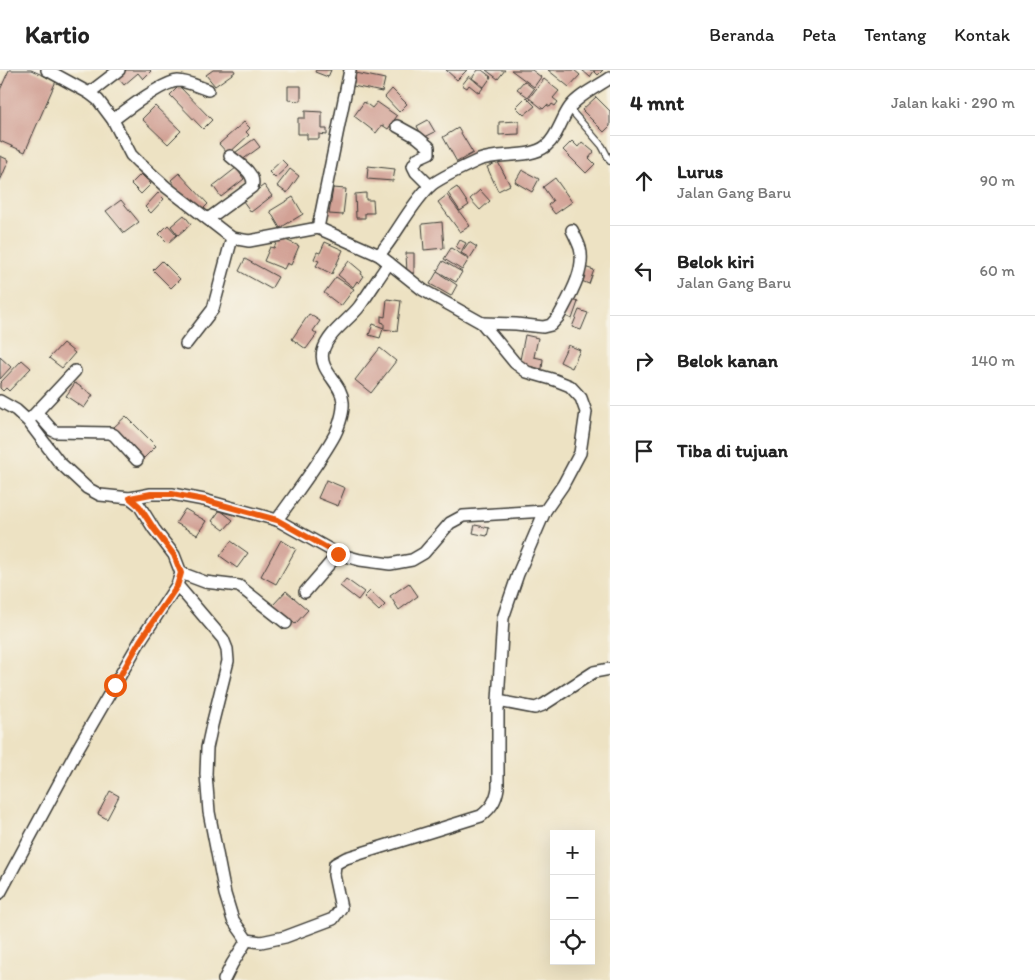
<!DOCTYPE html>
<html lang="id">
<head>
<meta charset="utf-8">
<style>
	body { margin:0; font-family:Itim,sans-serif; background:#f6f6f6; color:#222 }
	.controls { position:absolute; right:15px; bottom:15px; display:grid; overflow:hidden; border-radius:0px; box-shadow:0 5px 20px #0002 }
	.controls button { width:45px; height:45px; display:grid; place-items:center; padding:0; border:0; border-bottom:1px solid #e0e0e0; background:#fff; color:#222; font:25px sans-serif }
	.stop { position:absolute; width:15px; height:15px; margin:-11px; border:4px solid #ea580c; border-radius:50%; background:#fff }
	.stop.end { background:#ea580c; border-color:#fff; box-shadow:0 1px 5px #0008 }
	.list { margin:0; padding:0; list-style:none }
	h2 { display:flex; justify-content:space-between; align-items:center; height:65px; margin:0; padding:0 20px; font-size:21px }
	h2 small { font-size:16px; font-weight:400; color:#767676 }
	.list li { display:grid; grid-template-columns:32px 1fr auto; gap:15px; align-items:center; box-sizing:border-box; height:90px; padding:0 20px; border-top:1px solid #e0e0e0 }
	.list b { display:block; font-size:19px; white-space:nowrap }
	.list p { margin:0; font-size:16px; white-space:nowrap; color:#767676 }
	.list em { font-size:16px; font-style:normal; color:#767676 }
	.icon { flex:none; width:28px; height:28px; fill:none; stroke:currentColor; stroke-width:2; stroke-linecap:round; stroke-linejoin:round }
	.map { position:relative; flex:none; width:610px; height:910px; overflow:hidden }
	header { display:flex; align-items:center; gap:30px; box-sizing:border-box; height:70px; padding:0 25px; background:#fff; border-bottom:1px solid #e0e0e0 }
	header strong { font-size:24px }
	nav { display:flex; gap:28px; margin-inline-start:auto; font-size:18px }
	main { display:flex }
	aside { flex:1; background:#fff }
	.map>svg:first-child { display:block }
</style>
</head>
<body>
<header>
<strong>Kartio</strong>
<nav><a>Beranda</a><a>Peta</a><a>Tentang</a><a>Kontak</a></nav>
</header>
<main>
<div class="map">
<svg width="610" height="910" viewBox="0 0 610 910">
	<rect width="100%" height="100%" fill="#f7f3e8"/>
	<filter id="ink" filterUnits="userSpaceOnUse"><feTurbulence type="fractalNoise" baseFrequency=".02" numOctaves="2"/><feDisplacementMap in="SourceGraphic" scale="10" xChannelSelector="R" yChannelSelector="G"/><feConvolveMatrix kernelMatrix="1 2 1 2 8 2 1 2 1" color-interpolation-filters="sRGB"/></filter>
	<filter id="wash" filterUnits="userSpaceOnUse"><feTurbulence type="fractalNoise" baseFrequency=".0096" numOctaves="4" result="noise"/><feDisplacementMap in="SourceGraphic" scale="20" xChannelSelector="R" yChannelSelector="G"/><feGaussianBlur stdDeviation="1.12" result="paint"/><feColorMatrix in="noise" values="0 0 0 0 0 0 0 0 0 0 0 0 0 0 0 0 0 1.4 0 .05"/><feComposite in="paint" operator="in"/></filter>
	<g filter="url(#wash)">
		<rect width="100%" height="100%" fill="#ede2c3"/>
		<g id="blocks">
			<g fill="#d2a195">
				<polygon points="9,0 31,0 56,11 25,82 0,71 0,20"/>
				<polygon points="122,0 150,0 151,1 143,9 138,3 124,15 116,5"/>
				<polygon points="213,0 234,0 235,2 215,16 206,5"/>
				<polygon points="316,0 331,0 328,7 315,2"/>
				<polygon points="446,0 467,0 457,10"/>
				<polygon points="478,0 482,0 491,7 484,17 472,8"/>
				<polygon points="486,0 505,0 498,9"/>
				<polygon points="511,0 532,0 541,7 534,17"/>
				<polygon points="548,0 574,0 580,5 569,17"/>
				<polygon points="582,0 603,0 598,5 594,1 590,7"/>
				<polygon points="356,3 385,9 382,22 353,16"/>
				<polygon points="469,6 483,18 479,23 469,15 467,18 462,15"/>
				<polygon points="544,9 559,21 553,28 558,32 555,36 552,34 550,37 547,35 543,39 529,28"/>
				<polygon points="524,11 534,19 528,27 517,19"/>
				<polygon points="179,16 212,50 203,59 170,25"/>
				<polygon points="288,16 301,16 301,31 288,30"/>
				<polygon points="392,19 407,34 399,42 385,27"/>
				<polygon points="526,27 535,36 524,45 516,37"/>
				<polygon points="596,27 610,41 610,56 604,62 582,40"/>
				<polygon points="364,32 372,38 377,32 397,46 388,59 382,55 376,63 354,46"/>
				<polygon points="155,36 181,61 168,74 142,49"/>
				<polygon points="305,41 322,42 322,59 327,59 327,65 319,64 319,69 307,69 307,64 298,64 298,48 305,48"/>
				<polygon points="428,50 435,62 423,68 417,56"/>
				<polygon points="519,51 519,64 499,65 499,52"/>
				<polygon points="244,52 250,58 246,62 249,65 228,84 219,74"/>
				<polygon points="458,58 473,83 457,92 443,67"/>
				<polygon points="254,69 260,77 238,93 232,85"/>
				<polygon points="572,71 578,77 582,72 594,82 589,88 595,94 586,103 563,80"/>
				<polygon points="0,86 9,90 0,111"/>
				<polygon points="282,90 288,96 275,108 269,102"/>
				<polygon points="498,92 510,115 498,121 487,97"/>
				<polygon points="368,96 395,99 393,111 367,109"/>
				<polygon points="236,98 244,109 221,127 213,116"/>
				<polygon points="290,99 299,106 287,123 277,116"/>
				<polygon points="522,100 539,109 532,122 515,112"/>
				<polygon points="179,103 208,134 202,140 193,131 191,132 173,116 174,114 171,110"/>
				<polygon points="141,104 151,114 141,124 131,114"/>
				<polygon points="555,108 572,132 555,144 548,135 553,131 543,117"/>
				<polygon points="264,115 272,126 251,142 243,131"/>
				<polygon points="457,117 469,135 460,141 448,123"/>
				<polygon points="333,118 346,119 343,145 329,144"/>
				<polygon points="480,120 490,131 480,140 470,129"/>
				<polygon points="158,123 164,129 151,143 145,137"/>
				<polygon points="366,123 366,130 373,130 374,143 365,143 365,148 356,148 355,124"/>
				<polygon points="447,125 470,156 460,162 438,132"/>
				<polygon points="293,127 303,144 280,158 270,141"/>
				<polygon points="121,130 139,152 124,163 106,141"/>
				<polygon points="184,145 191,154 178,165 171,156"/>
				<polygon points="442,152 444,178 424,180 422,154"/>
				<polygon points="168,155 177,165 168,173 159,164"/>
				<polygon points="279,167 299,176 291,195 287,193 284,199 264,191 270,177 274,178"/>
				<polygon points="460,170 466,173 462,180 456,177"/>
				<polygon points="325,172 343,180 332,204 316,196 319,191 314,189 317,182 320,183"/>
				<polygon points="469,172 477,177 470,188 461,183"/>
				<polygon points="451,178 469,189 462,200 444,189"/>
				<polygon points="406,183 414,183 414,203 407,203"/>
				<polygon points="245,189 278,207 271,219 239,201"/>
				<polygon points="162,191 180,209 171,218 153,200"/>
				<polygon points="349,191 362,202 361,204 364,206 359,213 357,211 353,217 338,205"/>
				<polygon points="443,191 462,202 456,212 437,201"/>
				<polygon points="584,197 594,200 589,214 579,210"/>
				<polygon points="437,202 457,215 451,226 430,214"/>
				<polygon points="336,207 354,219 341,236 324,223"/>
				<polygon points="387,229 401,231 397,261 383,259 380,268 369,265 373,254 384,258 384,253 381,252 381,246 385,247"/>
				<polygon points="569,229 578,232 572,249 563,245"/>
				<polygon points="579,240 588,243 581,260 572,257"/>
				<polygon points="309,244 320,251 313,261 317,264 306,279 292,269"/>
				<polygon points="525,265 538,268 534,287 543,289 542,299 519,295"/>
				<polygon points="63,273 75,283 62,298 49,288"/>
				<polygon points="568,275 580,280 572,298 560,292"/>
				<polygon points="380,278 396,291 371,323 355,310"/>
				<polygon points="0,287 11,297 0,309"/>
				<polygon points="22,290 31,298 9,321 6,318 3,321 0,318 0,313"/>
				<polygon points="75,313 93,325 84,338 66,326"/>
				<polygon points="126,346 156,376 144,388 114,357"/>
				<polygon points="326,410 345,418 338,436 318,428"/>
				<polygon points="185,439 206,451 197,465 176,453"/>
				<polygon points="220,440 233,450 224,460 212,451"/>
				<polygon points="475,455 489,458 487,466 473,463"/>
				<polygon points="281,470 296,479 276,514 261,506"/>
				<polygon points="231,471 248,483 237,498 220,486"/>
				<polygon points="346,509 364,522 358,530 340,516"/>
				<polygon points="409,513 418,526 399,540 390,526"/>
				<polygon points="286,521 308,540 295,554 273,535"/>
				<polygon points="370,521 385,535 379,541 364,527"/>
				<polygon points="110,721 119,726 107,749 98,744"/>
			</g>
		</g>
	</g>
	<g filter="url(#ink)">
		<use href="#blocks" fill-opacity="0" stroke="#3b3a35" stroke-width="1"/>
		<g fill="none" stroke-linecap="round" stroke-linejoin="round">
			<g stroke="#3b3a35" stroke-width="8">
				<polyline id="service" points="569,38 602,76 610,91"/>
			</g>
			<g stroke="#3b3a35" stroke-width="14">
				<g id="minor">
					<path d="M47 0 89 23 98 30 113 50 131 85 138 92 166 117 232 168 249 171 318 158 379 185C397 164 409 137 429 117 436 110 468 95 479 90 499 82 530 89 546 76 558 66 561 49 570 37 579 25 597 17 610 8"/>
					<polyline points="89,23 119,0"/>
					<path d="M113 50C126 40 162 12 178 11 187 11 199 17 208 20"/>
					<polyline points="397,56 417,67 429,77 429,83 418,88 413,96 416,102 430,116"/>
					<path d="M208 149 252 117C257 104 239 94 230 86"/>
					<polyline points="318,158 350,0"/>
					<path d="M482 253 516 254 543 257 551 255 559 246C569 227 586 200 580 178 578 172 575 166 572 160"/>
					<polyline points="186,274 213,239 232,168"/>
					<polyline points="0,331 16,340 28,351 59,392 87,418 100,425 130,428 139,435 154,459 174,485 181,503 177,515 140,571 77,680 0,823"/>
					<polyline points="37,343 52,360 56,362 110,363 114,365 137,390"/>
					<polyline points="31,348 75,301"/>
					<polyline points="130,428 151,424 172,424 204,430 277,450 338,484 360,490 390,494 412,490 424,483 450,453 463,446 545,441"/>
					<path d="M277 450C296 423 317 396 333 368 338 360 344 342 343 332 342 312 318 301 323 281 328 263 348 251 359 237 369 223 379 207 389 193"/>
					<polyline points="181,503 205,512 239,516 286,553"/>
					<path d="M177 515 223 569 227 579 228 591 212 655 207 678 206 704 209 742 225 824 233 850 247 870 261 872 285 867 333 849 341 838 334 805 335 794 346 788 481 746C491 738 496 731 498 718V631L503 548 518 504 545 441 563 415 580 383 586 342 581 328 570 316 555 310 527 302 515 293 482 253 423 220 379 185"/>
					<polyline points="305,522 338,484"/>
					<polyline points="498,631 535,638 543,635 594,602 610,599"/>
					<polyline points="224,910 232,894 247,870"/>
				</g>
			</g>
			<use href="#service" stroke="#fff" stroke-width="5.5"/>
			<use href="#minor" stroke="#fff" stroke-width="11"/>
		</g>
	</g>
	<g fill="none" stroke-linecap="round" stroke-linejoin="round" filter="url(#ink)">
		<polyline stroke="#ea580c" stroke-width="6" points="115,615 140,571 177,516 181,503 174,485 154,459 139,436 130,428 151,424 172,424 204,430 277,450 338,484"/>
	</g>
</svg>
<div class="controls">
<button>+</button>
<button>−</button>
<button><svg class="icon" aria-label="locate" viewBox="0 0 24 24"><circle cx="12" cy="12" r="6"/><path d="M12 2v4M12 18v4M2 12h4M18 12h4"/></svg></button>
</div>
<div class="stop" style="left:115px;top:615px"></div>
<div class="stop end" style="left:338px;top:484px"></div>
</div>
<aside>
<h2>4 mnt<small>Jalan kaki · 290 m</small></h2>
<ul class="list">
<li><svg class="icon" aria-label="ahead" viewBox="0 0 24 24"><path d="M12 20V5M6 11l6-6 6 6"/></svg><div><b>Lurus</b><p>Jalan Gang Baru</p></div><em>90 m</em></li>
<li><svg class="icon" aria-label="left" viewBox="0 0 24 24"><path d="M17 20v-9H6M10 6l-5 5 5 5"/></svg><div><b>Belok kiri</b><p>Jalan Gang Baru</p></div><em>60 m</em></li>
<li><svg class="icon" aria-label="right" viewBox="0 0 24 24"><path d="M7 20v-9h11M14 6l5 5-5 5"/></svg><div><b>Belok kanan</b></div><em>140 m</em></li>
<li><svg class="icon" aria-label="arrive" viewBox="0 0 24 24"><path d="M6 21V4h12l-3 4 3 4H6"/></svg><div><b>Tiba di tujuan</b></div></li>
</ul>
</aside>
</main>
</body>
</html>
